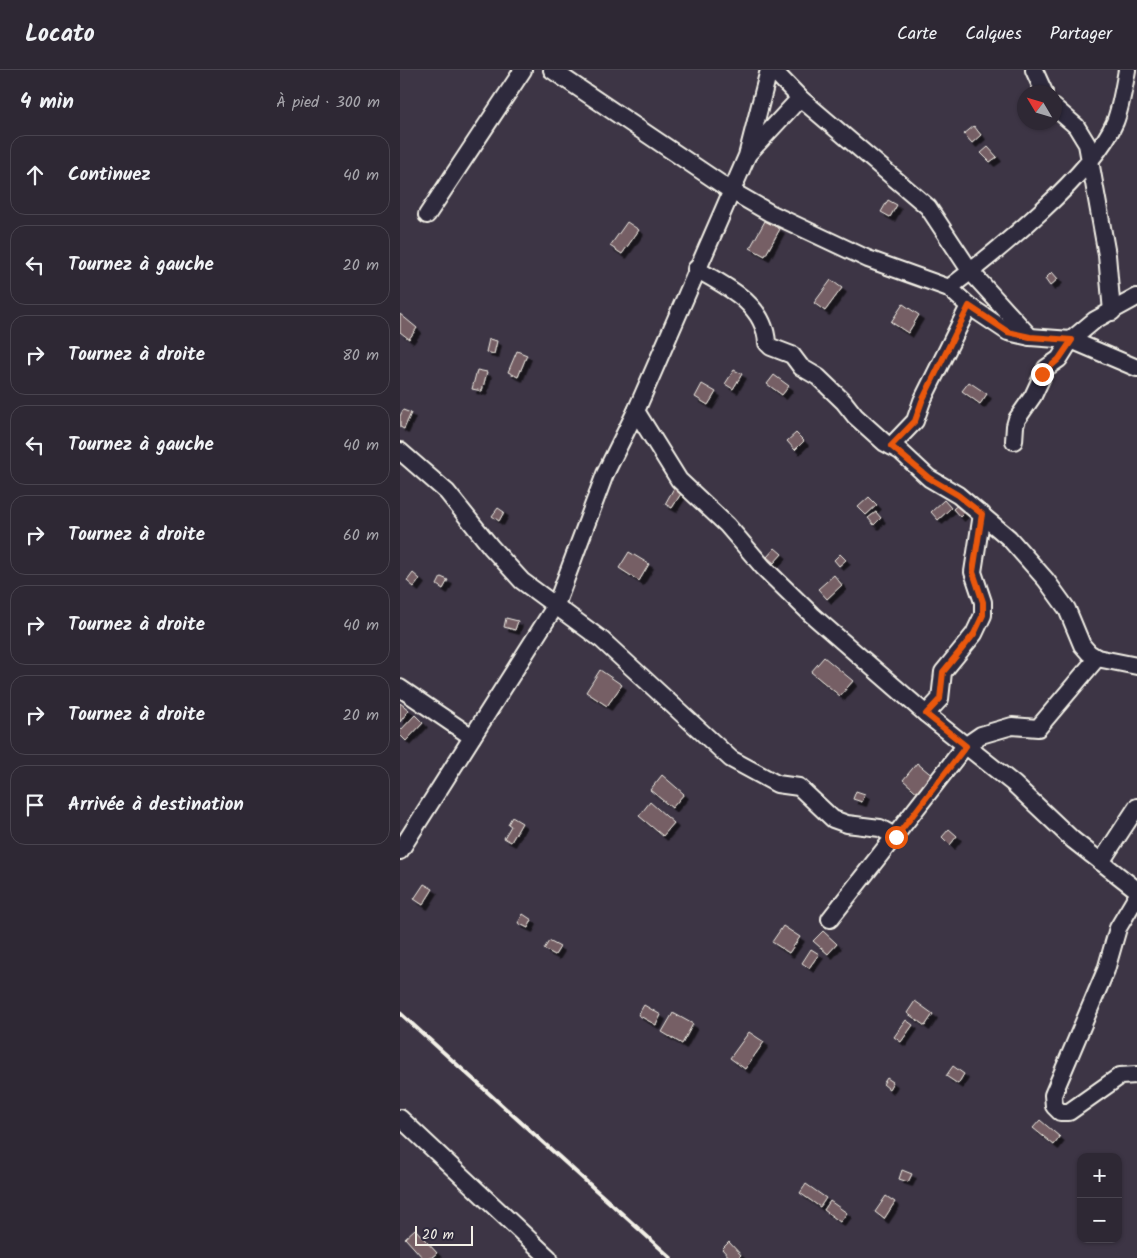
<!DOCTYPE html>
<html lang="fr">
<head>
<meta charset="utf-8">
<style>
	body { margin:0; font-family:Kalam,sans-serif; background:#3a3440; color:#f1f3f6 }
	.controls { position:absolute; right:15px; bottom:15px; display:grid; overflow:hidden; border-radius:10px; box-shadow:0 1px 4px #0004 }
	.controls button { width:45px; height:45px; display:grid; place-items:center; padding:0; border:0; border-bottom:1px solid #49444f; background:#2e2834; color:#f1f3f6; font:25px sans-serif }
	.compass { position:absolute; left:617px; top:15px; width:45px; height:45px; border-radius:50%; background:#2e2834; box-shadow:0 1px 4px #0004; rotate:308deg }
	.scale { position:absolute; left:15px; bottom:12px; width:58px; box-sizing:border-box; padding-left:5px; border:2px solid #f4f1e8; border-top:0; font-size:14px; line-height:18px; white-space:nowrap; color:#f4f1e8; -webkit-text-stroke:4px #2f2a3d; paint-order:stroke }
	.stop { position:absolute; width:15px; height:15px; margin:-11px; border:4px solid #ea580c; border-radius:50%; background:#fff }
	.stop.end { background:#ea580c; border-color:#fff; box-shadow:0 1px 5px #0008 }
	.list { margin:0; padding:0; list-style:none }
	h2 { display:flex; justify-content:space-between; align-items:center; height:65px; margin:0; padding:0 20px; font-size:21px }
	h2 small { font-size:16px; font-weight:400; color:#a7a6ac }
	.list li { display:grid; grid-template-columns:32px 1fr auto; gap:15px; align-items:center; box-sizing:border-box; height:80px; margin:0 10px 10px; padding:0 10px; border:1px solid #49444f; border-radius:15px }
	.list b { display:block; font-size:19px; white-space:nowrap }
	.list em { font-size:16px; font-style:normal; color:#a7a6ac }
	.icon { flex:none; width:28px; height:28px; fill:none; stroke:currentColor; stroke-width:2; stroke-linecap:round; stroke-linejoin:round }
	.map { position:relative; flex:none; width:737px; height:1188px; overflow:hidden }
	header { display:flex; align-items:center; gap:30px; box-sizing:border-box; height:70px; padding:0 25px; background:#2e2834; border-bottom:1px solid #49444f }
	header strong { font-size:24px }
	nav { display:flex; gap:28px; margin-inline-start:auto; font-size:18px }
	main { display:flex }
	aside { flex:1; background:#2e2834 }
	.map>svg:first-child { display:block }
</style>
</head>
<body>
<header>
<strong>Locato</strong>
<nav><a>Carte</a><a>Calques</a><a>Partager</a></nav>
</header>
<main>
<aside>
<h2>4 min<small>À pied · 300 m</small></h2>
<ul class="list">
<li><svg class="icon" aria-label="ahead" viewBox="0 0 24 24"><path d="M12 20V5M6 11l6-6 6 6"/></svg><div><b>Continuez</b></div><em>40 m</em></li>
<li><svg class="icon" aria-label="left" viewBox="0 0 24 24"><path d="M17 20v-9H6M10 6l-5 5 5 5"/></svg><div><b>Tournez à gauche</b></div><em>20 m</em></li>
<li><svg class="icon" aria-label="right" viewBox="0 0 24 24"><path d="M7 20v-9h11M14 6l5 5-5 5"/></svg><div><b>Tournez à droite</b></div><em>80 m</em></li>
<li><svg class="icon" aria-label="left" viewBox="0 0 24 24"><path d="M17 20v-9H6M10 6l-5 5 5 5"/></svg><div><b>Tournez à gauche</b></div><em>40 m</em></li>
<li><svg class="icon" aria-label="right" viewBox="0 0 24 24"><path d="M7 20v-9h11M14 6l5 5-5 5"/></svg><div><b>Tournez à droite</b></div><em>60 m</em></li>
<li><svg class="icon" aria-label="right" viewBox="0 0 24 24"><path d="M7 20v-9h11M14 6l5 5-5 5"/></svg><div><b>Tournez à droite</b></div><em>40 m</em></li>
<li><svg class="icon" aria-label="right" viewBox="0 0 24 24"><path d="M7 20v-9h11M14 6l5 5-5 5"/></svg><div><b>Tournez à droite</b></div><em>20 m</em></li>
<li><svg class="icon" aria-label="arrive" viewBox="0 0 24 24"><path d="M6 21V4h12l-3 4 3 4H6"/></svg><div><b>Arrivée à destination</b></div></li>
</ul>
</aside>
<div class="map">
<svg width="737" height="1188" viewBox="0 0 737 1188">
	<defs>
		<filter id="shadow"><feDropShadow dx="4.5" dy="4.5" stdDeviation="0" flood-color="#0009"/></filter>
	</defs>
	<rect width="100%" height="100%" fill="#3d3545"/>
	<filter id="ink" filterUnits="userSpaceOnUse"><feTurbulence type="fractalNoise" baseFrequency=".02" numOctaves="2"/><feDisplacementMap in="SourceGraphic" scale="10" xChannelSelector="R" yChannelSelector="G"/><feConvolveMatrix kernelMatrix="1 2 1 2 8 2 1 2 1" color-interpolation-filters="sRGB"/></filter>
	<g filter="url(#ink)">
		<g fill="#765f65" stroke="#f4f1e8" filter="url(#shadow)">
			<polygon points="574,56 581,65 572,73 564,64"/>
			<polygon points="588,77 597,87 590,92 581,83"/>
			<polygon points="488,130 497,135 490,147 481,142"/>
			<polygon points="365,151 380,159 365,186 350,178"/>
			<polygon points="227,152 239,160 222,184 210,176"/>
			<polygon points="652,202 658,209 650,216 645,209"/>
			<polygon points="431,210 442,218 425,241 414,233"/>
			<polygon points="503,234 519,245 508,263 491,252"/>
			<polygon points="0,244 17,258 9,269 0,262"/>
			<polygon points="89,269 97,271 94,284 86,282"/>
			<polygon points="117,281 127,285 118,307 108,302"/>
			<polygon points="77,300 87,302 82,321 72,319"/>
			<polygon points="334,300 342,304 333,319 325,314"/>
			<polygon points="374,305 389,316 382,325 367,314"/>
			<polygon points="569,312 587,324 580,334 562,321"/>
			<polygon points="302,314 316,322 308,335 295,327"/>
			<polygon points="3,340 11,343 4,359 0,357 0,346"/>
			<polygon points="396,363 404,371 395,380 387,371"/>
			<polygon points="274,418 282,422 272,438 265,434"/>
			<polygon points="469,427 477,435 466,445 458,437"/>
			<polygon points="544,430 551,438 538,450 531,442"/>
			<polygon points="560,433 567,440 560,447 553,439"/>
			<polygon points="98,438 104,442 99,451 92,446"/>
			<polygon points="476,442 481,448 474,455 468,448"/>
			<polygon points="375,478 382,484 374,493 367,487"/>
			<polygon points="229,482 249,494 239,511 219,498"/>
			<polygon points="440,484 446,490 439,496 434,490"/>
			<polygon points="13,503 20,509 14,517 7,511"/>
			<polygon points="434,505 442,515 427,529 418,519"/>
			<polygon points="41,507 48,510 43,519 37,515"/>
			<polygon points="106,548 118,551 115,560 104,557"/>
			<polygon points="424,587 453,611 440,626 411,602"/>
			<polygon points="200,600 222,615 207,636 186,622"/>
			<polygon points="0,633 9,640 0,652"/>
			<polygon points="15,645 23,653 6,671 0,665 0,661"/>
			<polygon points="517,693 534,707 520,725 503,710"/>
			<polygon points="262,705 284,724 272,738 250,720"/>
			<polygon points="456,721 465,724 462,732 453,729"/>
			<polygon points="250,732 274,753 263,766 239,746"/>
			<polygon points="112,747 122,753 111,772 104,768 111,756 108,754"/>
			<polygon points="549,759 557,766 550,775 542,767"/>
			<polygon points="24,814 33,819 23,835 14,829"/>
			<polygon points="123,844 132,850 128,858 118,853"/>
			<polygon points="383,856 400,867 389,883 372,872"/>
			<polygon points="423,861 437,874 428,884 413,871"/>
			<polygon points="149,871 160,877 155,885 144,879"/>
			<polygon points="411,879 419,884 409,898 402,893"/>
			<polygon points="515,931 533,944 525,956 507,943"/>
			<polygon points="244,935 261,945 256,955 238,945"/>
			<polygon points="273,943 293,954 282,974 262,962"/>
			<polygon points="506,950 513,955 501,972 494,967"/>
			<polygon points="349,962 364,972 345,999 330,988"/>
			<polygon points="553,996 564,1004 558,1014 546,1006"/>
			<polygon points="487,1008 493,1012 489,1019 483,1014"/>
			<polygon points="640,1050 660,1067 654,1075 633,1058"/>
			<polygon points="502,1100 512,1104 508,1112 499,1109"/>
			<polygon points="406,1114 426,1128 420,1137 400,1123"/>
			<polygon points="486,1126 495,1132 484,1149 475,1142"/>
			<polygon points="430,1131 447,1143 440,1152 424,1140"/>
			<polygon points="15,1159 37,1183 31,1188 23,1188 5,1168"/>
			<polygon points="329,1172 341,1185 338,1188 330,1188 322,1179"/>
		</g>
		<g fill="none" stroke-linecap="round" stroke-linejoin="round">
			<g stroke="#f4f1e8" stroke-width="20">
				<g id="street">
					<polyline points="152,0 330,120 370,143 468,189 549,218 569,236 608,262 630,267 671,270 737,298"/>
					<polyline points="373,0 400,28 528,137 571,202 630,267"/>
					<polyline points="634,0 644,22"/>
					<polyline points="654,37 676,56 687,74 707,185 712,242"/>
					<polyline points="348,84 400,28"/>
					<polyline points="27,145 123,0"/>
					<path d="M296 199C326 216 365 234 367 273L371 277 392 285 401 297 418 307 444 332 455 346 485 373 500 381 529 408 558 425 609 468 646 510 667 539 682 575 689 583 697 588 737 596"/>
					<path d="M549 218C595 183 693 104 715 52 721 37 724 16 727 0"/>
					<polyline points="236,341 279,410 327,455 363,497 412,545 526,644 614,714 673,770 737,820"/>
					<polyline points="614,371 615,356 617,349 633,326 646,298 659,289 671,270 695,250 737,227"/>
					<polyline points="491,376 515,351 522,331 569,236"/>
					<polyline points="0,381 47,422 91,477 122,511 202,570 331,689 377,714 399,717 433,749 447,754 480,758 496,767"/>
					<polyline points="0,618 72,667"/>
					<polyline points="526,644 540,629 543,602 574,564 583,545 583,532 573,502 582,444"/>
					<polyline points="0,781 156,535 205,404 236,341 347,86 369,0"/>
					<polyline points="701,792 737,737"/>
					<polyline points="737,826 718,858 706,900 653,1025 654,1036 660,1042 669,1042 720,1006 737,1005"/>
					<polyline points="430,849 565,676 581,665 612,656 638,658 697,588"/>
					<polyline points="0,1048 149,1188"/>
				</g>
			</g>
			<use href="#street" stroke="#2f2a3d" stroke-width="16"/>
			<polyline stroke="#f4f1e8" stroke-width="4" points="0,943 271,1188"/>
		</g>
	</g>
	<g fill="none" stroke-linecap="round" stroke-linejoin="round" filter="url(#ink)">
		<polyline stroke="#ea580c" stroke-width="6" points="496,767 566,676 526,644 540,629 543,602 574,564 583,545 583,532 573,502 582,444 558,425 529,408 491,376 515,351 522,331 569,236 608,262 630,267 672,270 659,289 642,304"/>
	</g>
</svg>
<div class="controls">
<button>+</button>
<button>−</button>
</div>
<svg class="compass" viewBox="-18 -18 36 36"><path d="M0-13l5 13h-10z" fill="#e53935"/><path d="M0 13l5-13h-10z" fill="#a7a6ac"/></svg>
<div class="scale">20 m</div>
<div class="stop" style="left:496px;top:767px"></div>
<div class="stop end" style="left:642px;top:304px"></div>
</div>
</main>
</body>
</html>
